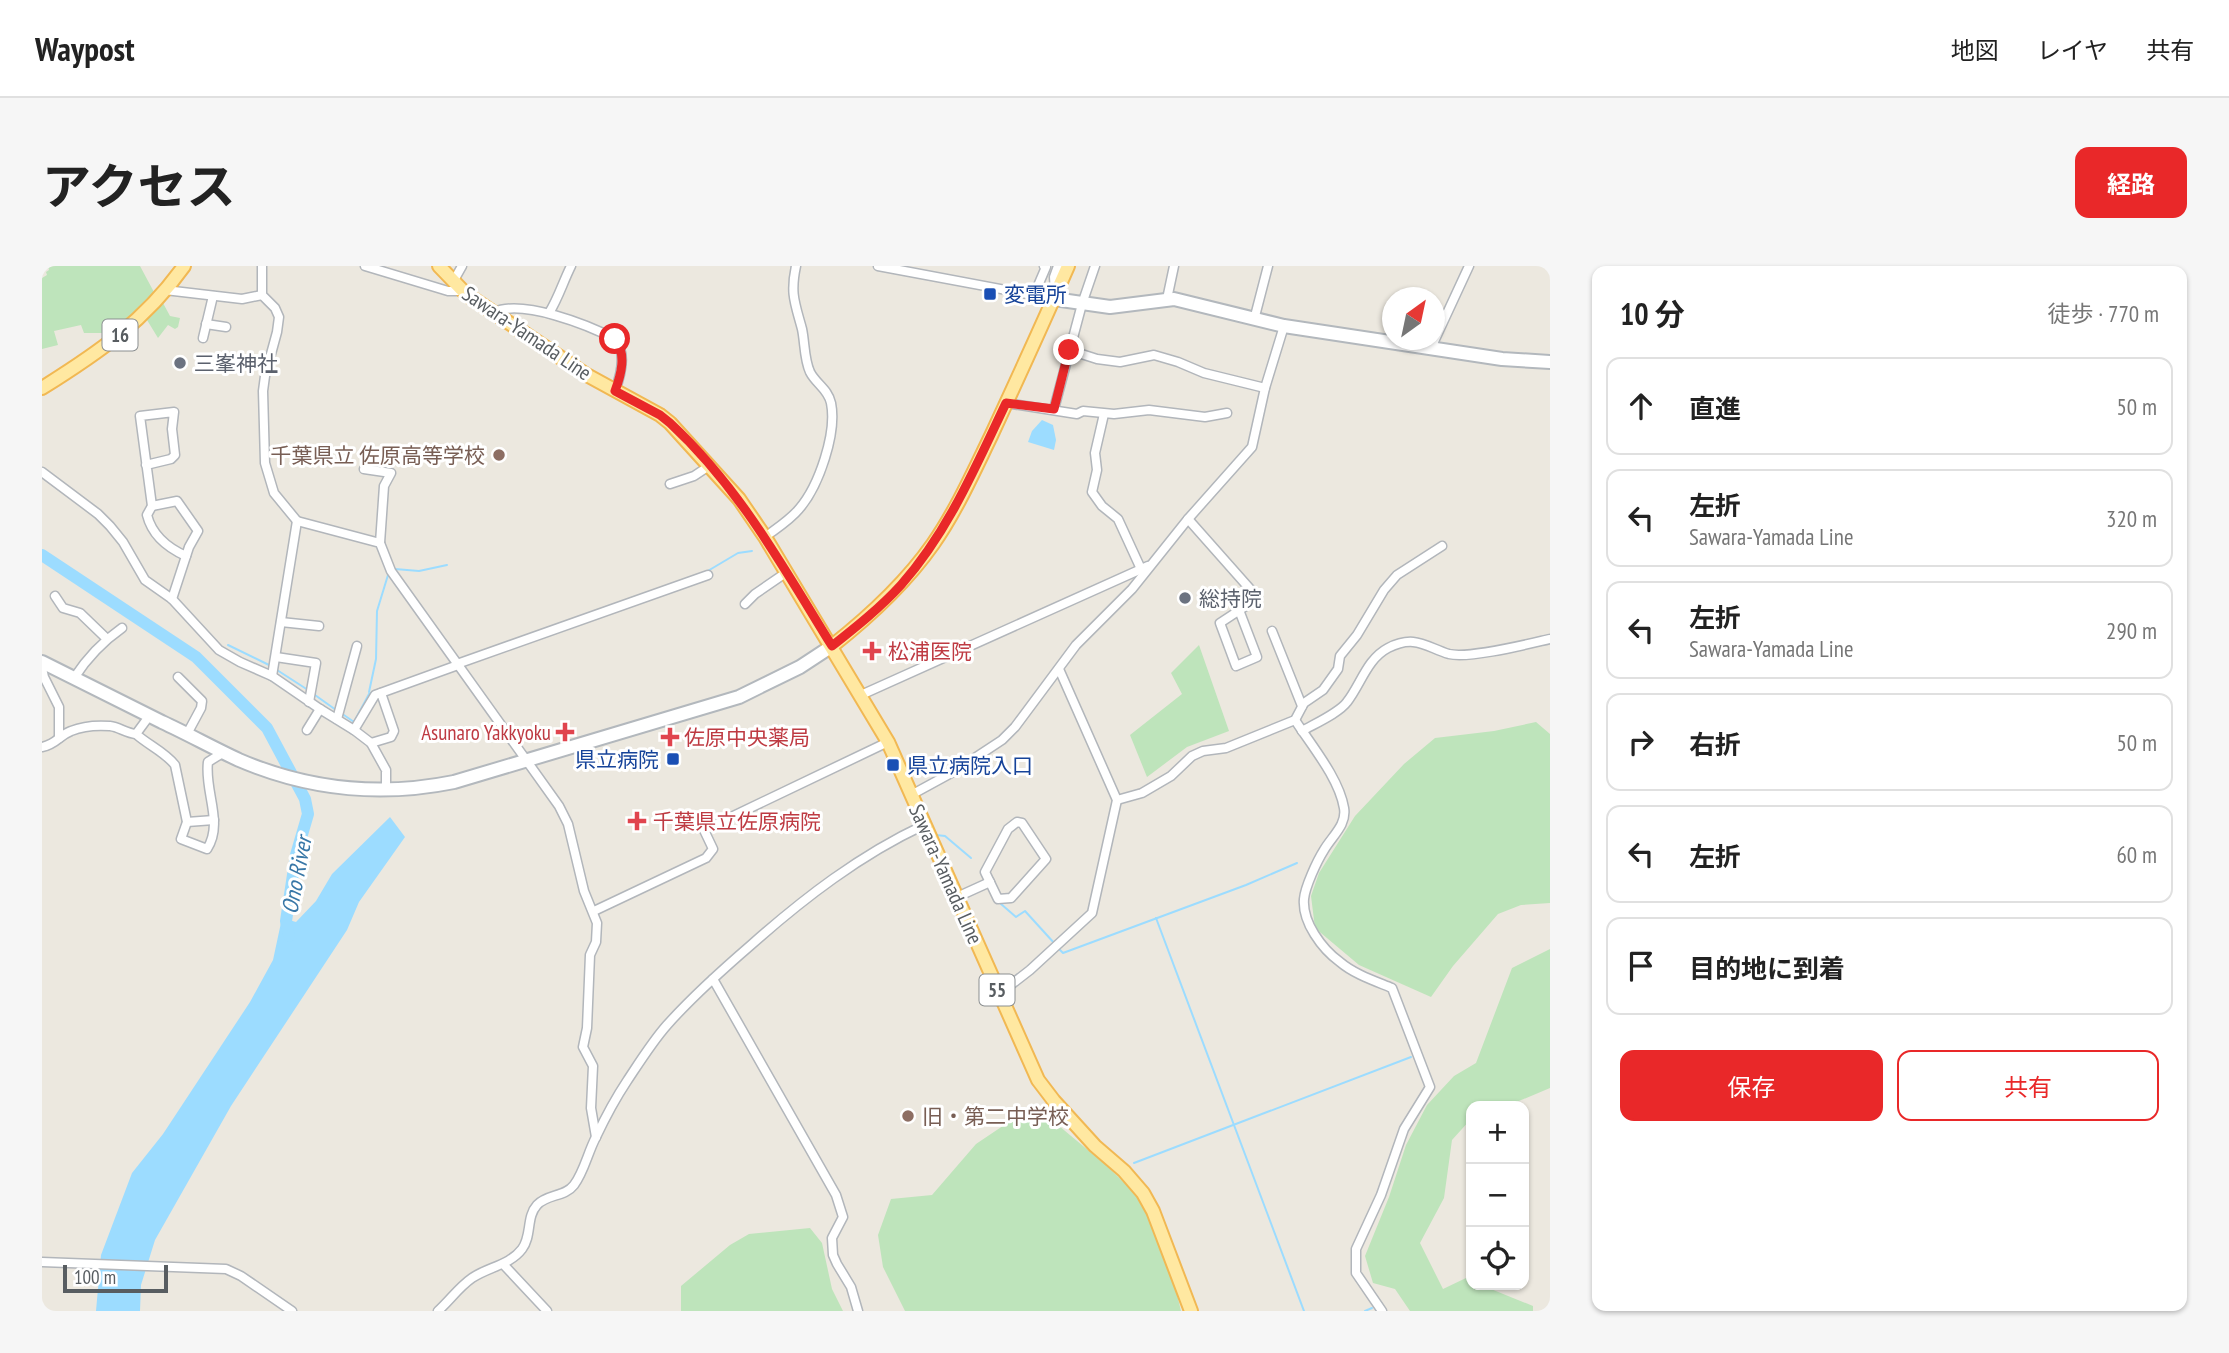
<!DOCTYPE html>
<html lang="ja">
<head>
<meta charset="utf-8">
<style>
	body { margin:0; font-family:"PT Sans Narrow","Noto Sans JP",sans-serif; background:#f6f6f6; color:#222 }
	.controls { position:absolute; right:21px; bottom:21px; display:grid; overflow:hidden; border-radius:14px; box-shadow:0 2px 5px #0004 }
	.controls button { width:63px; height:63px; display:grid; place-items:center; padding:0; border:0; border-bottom:2px solid #e0e0e0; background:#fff; color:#222; font:35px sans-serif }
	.compass { position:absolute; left:1340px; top:21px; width:63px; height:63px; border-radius:50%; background:#fff; box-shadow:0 2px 5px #0004; rotate:33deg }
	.scale { position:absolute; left:21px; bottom:18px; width:105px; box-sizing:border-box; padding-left:7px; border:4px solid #585d61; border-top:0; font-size:19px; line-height:24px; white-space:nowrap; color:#585d61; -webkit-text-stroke:5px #fff; paint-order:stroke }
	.stop { position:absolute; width:21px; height:21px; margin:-16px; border:5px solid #e92829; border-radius:50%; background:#fff }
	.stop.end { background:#e92829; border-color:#fff; box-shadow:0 2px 7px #0008 }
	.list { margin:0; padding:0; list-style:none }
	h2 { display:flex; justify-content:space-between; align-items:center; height:91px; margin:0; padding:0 28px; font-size:30px }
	h2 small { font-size:23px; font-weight:400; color:#767676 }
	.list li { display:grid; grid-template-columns:46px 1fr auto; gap:21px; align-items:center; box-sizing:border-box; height:98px; margin:0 14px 14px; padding:0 14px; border:2px solid #e0e0e0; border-radius:14px }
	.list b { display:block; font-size:26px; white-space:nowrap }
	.list p { margin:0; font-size:23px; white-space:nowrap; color:#767676 }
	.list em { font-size:23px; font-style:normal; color:#767676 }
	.actions { display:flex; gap:14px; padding:21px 28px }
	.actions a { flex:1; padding:16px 0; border:2px solid #e92829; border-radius:14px; text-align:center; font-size:24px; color:#e92829 }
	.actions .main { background:#e92829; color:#fff }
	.icon { flex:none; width:38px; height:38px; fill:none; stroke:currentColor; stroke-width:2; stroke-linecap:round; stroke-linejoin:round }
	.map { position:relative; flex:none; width:1508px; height:1045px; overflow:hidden; border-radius:14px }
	header { display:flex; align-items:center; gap:42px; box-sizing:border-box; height:98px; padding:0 35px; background:#fff; border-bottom:2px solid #e0e0e0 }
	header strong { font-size:33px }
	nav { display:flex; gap:38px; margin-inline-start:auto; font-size:24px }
	.intro { display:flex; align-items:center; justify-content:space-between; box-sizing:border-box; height:168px; padding:0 42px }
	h1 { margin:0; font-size:49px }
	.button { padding:18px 32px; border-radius:14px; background:#e92829; color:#fff; font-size:24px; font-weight:700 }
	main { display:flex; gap:42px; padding:0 42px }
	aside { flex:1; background:#fff; border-radius:14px; box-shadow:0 2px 5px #0004 }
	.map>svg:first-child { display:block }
</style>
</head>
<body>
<header>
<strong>Waypost</strong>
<nav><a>地図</a><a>レイヤ</a><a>共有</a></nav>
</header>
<div class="intro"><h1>アクセス</h1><a class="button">経路</a></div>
<main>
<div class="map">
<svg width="1508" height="1045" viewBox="0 0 1508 1045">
	<rect width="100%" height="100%" fill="#ece8df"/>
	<g fill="#bee4bb">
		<polygon points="6,0 98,0 113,28 72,67 42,67 39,59 12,65 16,79 0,83 0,12 5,9 4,6 7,4"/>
		<polygon points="121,37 128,50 138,52 136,61 133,63 126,59 116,72 105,54"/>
		<polygon points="1157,379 1187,465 1145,481 1105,511 1088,469 1140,428 1129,407"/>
		<polygon points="1494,456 1508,468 1508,637 1479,639 1456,648 1411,700 1389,731 1317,699 1273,662 1269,630 1277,607 1313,550 1362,498 1393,472 1452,465"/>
		<polygon points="1508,683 1508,822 1465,840 1429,840 1429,853 1410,874 1402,932 1378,977 1401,1023 1424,1012 1429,1015 1429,1019 1439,1019 1491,1040 1491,1045 1368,1045 1353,1023 1331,1017 1323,990 1347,931 1364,879 1385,839 1412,810 1434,797 1470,702"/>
		<polygon points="992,839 1065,900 1101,935 1129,1004 1139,1045 863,1045 841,1001 836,969 849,933 890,929 934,878"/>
		<polygon points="768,962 780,977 790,1023 801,1045 639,1045 639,1020 688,979 707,968"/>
	</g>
	<g fill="#9cdcff">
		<polygon points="1000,154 1011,159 1014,174 1012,184 986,176 990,165"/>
		<polygon points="348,551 363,571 317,636 305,664 189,840 113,974 99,1019 98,1045 54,1045 59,989 90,907 121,868 208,736 231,694 240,652 254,656 274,635 290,608"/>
	</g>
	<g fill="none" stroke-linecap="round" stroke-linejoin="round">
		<g stroke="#9cdcff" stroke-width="2">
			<polyline points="353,303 377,305 405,299"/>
			<polyline points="664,306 696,287 710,285"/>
			<polyline points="186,379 227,399"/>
			<polyline points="235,404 266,424"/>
			<polyline points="327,426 334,393 335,345 346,309"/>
			<polyline points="273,429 294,444"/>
			<polyline points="299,447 312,456 327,428 333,425"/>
			<polyline points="894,569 903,570 929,592"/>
			<polyline points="959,638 974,651 983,645 1013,678"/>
			<polyline points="1114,652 1262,1045"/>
			<polyline points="1016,682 1021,687 1204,619 1255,597"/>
			<polyline points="1092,897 1369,791"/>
			<polyline points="1323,1045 1330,1042"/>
		</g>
		<polyline stroke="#9cdcff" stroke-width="12" points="0,289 154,391 225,462 263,533 266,548 254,589 244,655 247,670"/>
		<g stroke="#b2b6bb" stroke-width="11">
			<g id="street">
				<polyline points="220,0 220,29 233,42 237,51 235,66 223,110 221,125 223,197 232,227 255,255 338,277 349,305 517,540 526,558 542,625 555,657 554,676 548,689 545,762 541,781 551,800 549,842 554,871"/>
				<polyline points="323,0 406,25 421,25"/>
				<polyline points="836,0 1012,33"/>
				<polyline points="411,16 420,0"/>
				<polyline points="123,24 200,33 220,29"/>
				<polyline points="1013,26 1012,11 1016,0"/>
				<polyline points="992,29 1004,1 1002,0"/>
				<polyline points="1125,33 1132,0"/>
				<path d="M452 46C481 33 546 59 573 73 585 87 579 109 573 125"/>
				<path d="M507 47C516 33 521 16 529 0"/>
				<polyline points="1212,54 1226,0"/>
				<polyline points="164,58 184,61"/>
				<polyline points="161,72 171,30"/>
				<polyline points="1389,82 1427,0"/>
				<polyline points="1027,84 1055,93 1078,96 1112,89 1136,96 1162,107 1223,122"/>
				<polyline points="964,137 1035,148 1041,145 1072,148 1107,144 1163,151 1185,147"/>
				<polyline points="1012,143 1040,38 1053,0"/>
				<polyline points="1062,148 1053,187 1055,204 1050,226 1060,240 1076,253 1099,303"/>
				<path d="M104 199 129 193 133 189 130 163 132 146 98 150 110 240 105 249C110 269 126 282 144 290"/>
				<polyline points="322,203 349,207 342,220 338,277"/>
				<polyline points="0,206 56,248 68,260 81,276 103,314 130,333 177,384 198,396 230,410 278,443 312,464 329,477 344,504 344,525"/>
				<polyline points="628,218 652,210 667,200"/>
				<polyline points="110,240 135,235 156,265 147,281 130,333"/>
				<polyline points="1146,253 1216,332 1178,357 1194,400 1215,391 1197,344"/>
				<path d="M723 271C735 262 748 254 757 243 777 220 795 167 789 137 786 123 774 118 768 106 762 93 763 77 760 63 753 37 748 28 754 0"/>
				<polyline points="13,330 21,342 38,347 65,373"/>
				<polyline points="703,338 713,328 745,306"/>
				<polyline points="239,356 277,360"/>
				<polyline points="1230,365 1260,440"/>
				<polyline points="234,391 274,397 267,436"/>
				<polyline points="415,398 666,309"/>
				<polyline points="0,402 2,411 17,441 17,472"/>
				<polyline points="230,410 255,255"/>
				<polyline points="136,411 160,435 159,442 145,468"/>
				<path d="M32 412C45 392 60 376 80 362"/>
				<polyline points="819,429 1106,300"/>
				<path d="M108 449 94 468C106 479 123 486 133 499L145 556 139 573 165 583C182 557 162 525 166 496L182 486"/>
				<polyline points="295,453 315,380"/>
				<path d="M1253 454C1269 479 1297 512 1302 542 1305 559 1290 570 1282 584 1275 595 1263 621 1262 633 1260 656 1280 683 1298 696 1312 708 1333 715 1350 722L1388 821 1362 863 1339 929 1314 983V1007L1340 1045"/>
				<polyline points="265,464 278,443"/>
				<polyline points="312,464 333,429 416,399"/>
				<path d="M1260 465C1272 458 1297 447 1305 436 1319 418 1325 393 1346 382 1373 368 1384 381 1407 388 1427 393 1486 378 1508 373"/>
				<polyline points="329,477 349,471 352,465 339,427"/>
				<path d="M0 481C15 478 16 470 29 465 41 460 55 459 68 460 77 461 84 467 94 468"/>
				<polyline points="869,529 913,505 960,474 973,461 1034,379 1090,323 1146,253 1210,181 1223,122 1242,60"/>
				<polyline points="1075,534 1100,527 1129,510 1150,490 1161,485 1184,482 1253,454 1262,437 1281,424 1296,403 1298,390 1315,369 1342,324 1355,309 1400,280"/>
				<polyline points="145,556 172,554"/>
				<polygon points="975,556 980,557 1004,593 969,632 956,633 943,606 966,563"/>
				<polyline points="915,631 948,616"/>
				<polyline points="552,645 664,592 671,583 662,564 846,476"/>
				<polyline points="671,713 794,929 801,951 790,972 791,989 795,998 809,1021 816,1045"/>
				<polyline points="957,728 988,704 1050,647 1075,534 1017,403"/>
				<polyline points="0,996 184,1003 199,1010 250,1045"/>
				<polyline points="461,998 505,1045"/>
				<path d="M396 1045C408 1034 417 1021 430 1012 446 1001 468 999 480 983 490 970 484 951 495 939 505 928 523 931 532 919 542 906 546 886 554 871 563 852 573 833 585 815 597 797 610 776 625 759 650 731 680 704 709 679 762 632 818 589 882 559"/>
			</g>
		</g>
		<g stroke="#b3b8bd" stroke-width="16">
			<g id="secondary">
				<polyline points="1012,33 1068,41 1132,33 1242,60 1460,93 1508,96"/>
				<path d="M0 396C40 416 80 436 120 456 146 468 171 482 197 494 267 524 338 531 412 516L697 431 758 401 790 380"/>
			</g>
		</g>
		<g stroke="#f1b853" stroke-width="16">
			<g id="primary">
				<polyline points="397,0 424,28 543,108 618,149 628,157 697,233 723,271 846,476 996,814 1012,835 1053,880 1082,905 1101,927 1111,945 1149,1045"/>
				<path d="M0 122C56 87 103 55 142 0"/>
				<path d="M790 380C828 350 863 318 891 278 914 245 931 207 949 170 975 114 1001 57 1026 0"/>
			</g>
		</g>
		<use href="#street" stroke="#fff" stroke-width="8"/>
		<use href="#secondary" stroke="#fff" stroke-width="12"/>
		<use href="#primary" stroke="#ffe8a1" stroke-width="12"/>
	</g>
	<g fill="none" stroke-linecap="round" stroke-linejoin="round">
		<path stroke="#e92829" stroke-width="9" d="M573 73C585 88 579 109 573 125L618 149 628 157C698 222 741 301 790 380 814 361 838 342 859 319 906 266 934 200 964 137L1012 143 1027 84"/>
	</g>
	<g fill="#1a4fb4" stroke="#fff" stroke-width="2.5">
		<rect x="941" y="21" width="14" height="14" rx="3.5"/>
		<rect x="624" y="486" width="14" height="14" rx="3.5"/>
		<rect x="844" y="492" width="14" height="14" rx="3.5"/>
	</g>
	<g fill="#6b7280" stroke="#fff" stroke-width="2.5">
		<circle cx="138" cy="97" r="7"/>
		<circle cx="1143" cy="332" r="7"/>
	</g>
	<g fill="#8d6e63" stroke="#fff" stroke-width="2.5">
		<circle cx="457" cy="189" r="7"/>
		<circle cx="866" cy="850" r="7"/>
	</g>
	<g fill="#e0444e" stroke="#fff" stroke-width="2.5">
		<path d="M826.5 374.5h7v7h7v7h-7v7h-7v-7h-7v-7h7z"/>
		<path d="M519.5 455.5h7v7h7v7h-7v7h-7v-7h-7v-7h7z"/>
		<path d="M624.5 460.5h7v7h7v7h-7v7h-7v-7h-7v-7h7z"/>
		<path d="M591.5 544.5h7v7h7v7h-7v7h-7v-7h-7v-7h7z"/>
	</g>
	<g text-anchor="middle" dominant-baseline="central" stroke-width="6" stroke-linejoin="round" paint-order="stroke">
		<g fill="#fff" stroke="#8a8e90" stroke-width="2">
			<rect x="60.5" y="53.5" width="35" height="31" rx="5"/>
			<rect x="937.5" y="708.5" width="35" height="31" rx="5"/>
		</g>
		<g font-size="19" font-weight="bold" fill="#585d61">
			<text x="78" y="69">16</text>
			<text x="955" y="724">55</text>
		</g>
		<g font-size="21" fill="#164399" stroke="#fff" text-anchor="start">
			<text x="962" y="28">変電所</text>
			<text x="617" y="493" text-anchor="end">県立病院</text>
			<text x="865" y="499">県立病院入口</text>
		</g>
		<g font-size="21" fill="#585d61" stroke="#fff">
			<text transform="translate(485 67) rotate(34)">Sawara-Yamada Line</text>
			<text transform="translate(904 608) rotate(66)">Sawara-Yamada Line</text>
		</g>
		<g font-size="21" fill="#5b616d" stroke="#fff" text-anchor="start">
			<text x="152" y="97">三峯神社</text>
			<text x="1157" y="332">総持院</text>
		</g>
		<g font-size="21" fill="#785e54" stroke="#fff" text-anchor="end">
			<text x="443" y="189">千葉県立 佐原高等学校</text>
			<text x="880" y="850" text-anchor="start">旧・第二中学校</text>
		</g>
		<g font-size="21" fill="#be3a42" stroke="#fff" text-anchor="start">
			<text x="846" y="385">松浦医院</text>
			<text x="509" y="466" text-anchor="end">Asunaro Yakkyoku</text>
			<text x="642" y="471">佐原中央薬局</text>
			<text x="611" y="555">千葉県立佐原病院</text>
		</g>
		<g font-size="23" font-style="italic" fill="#3877a7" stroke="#fff">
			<text transform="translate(254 609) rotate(-79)">Ono River</text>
		</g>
	</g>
</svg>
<div class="controls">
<button>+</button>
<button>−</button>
<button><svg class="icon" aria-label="locate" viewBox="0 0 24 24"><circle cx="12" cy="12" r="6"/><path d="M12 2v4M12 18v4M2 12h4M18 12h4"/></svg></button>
</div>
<svg class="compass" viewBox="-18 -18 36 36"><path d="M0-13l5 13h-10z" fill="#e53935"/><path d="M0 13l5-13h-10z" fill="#767676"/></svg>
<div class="scale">100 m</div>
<div class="stop" style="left:573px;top:73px"></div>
<div class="stop end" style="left:1027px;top:84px"></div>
</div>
<aside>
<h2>10 分<small>徒歩 · 770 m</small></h2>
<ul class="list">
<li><svg class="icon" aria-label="ahead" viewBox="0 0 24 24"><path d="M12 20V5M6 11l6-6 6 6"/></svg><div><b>直進</b></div><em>50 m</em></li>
<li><svg class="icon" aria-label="left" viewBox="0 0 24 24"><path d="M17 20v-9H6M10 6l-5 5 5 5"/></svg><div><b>左折</b><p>Sawara-Yamada Line</p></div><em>320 m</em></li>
<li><svg class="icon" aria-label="left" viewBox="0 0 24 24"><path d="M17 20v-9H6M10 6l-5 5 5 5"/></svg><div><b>左折</b><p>Sawara-Yamada Line</p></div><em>290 m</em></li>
<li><svg class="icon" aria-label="right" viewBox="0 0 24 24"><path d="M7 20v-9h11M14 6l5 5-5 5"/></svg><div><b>右折</b></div><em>50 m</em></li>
<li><svg class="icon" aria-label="left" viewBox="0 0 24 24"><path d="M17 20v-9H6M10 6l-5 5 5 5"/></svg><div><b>左折</b></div><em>60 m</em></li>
<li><svg class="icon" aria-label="arrive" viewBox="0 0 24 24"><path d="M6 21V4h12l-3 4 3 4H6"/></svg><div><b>目的地に到着</b></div></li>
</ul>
<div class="actions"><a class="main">保存</a><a>共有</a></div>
</aside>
</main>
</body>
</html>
